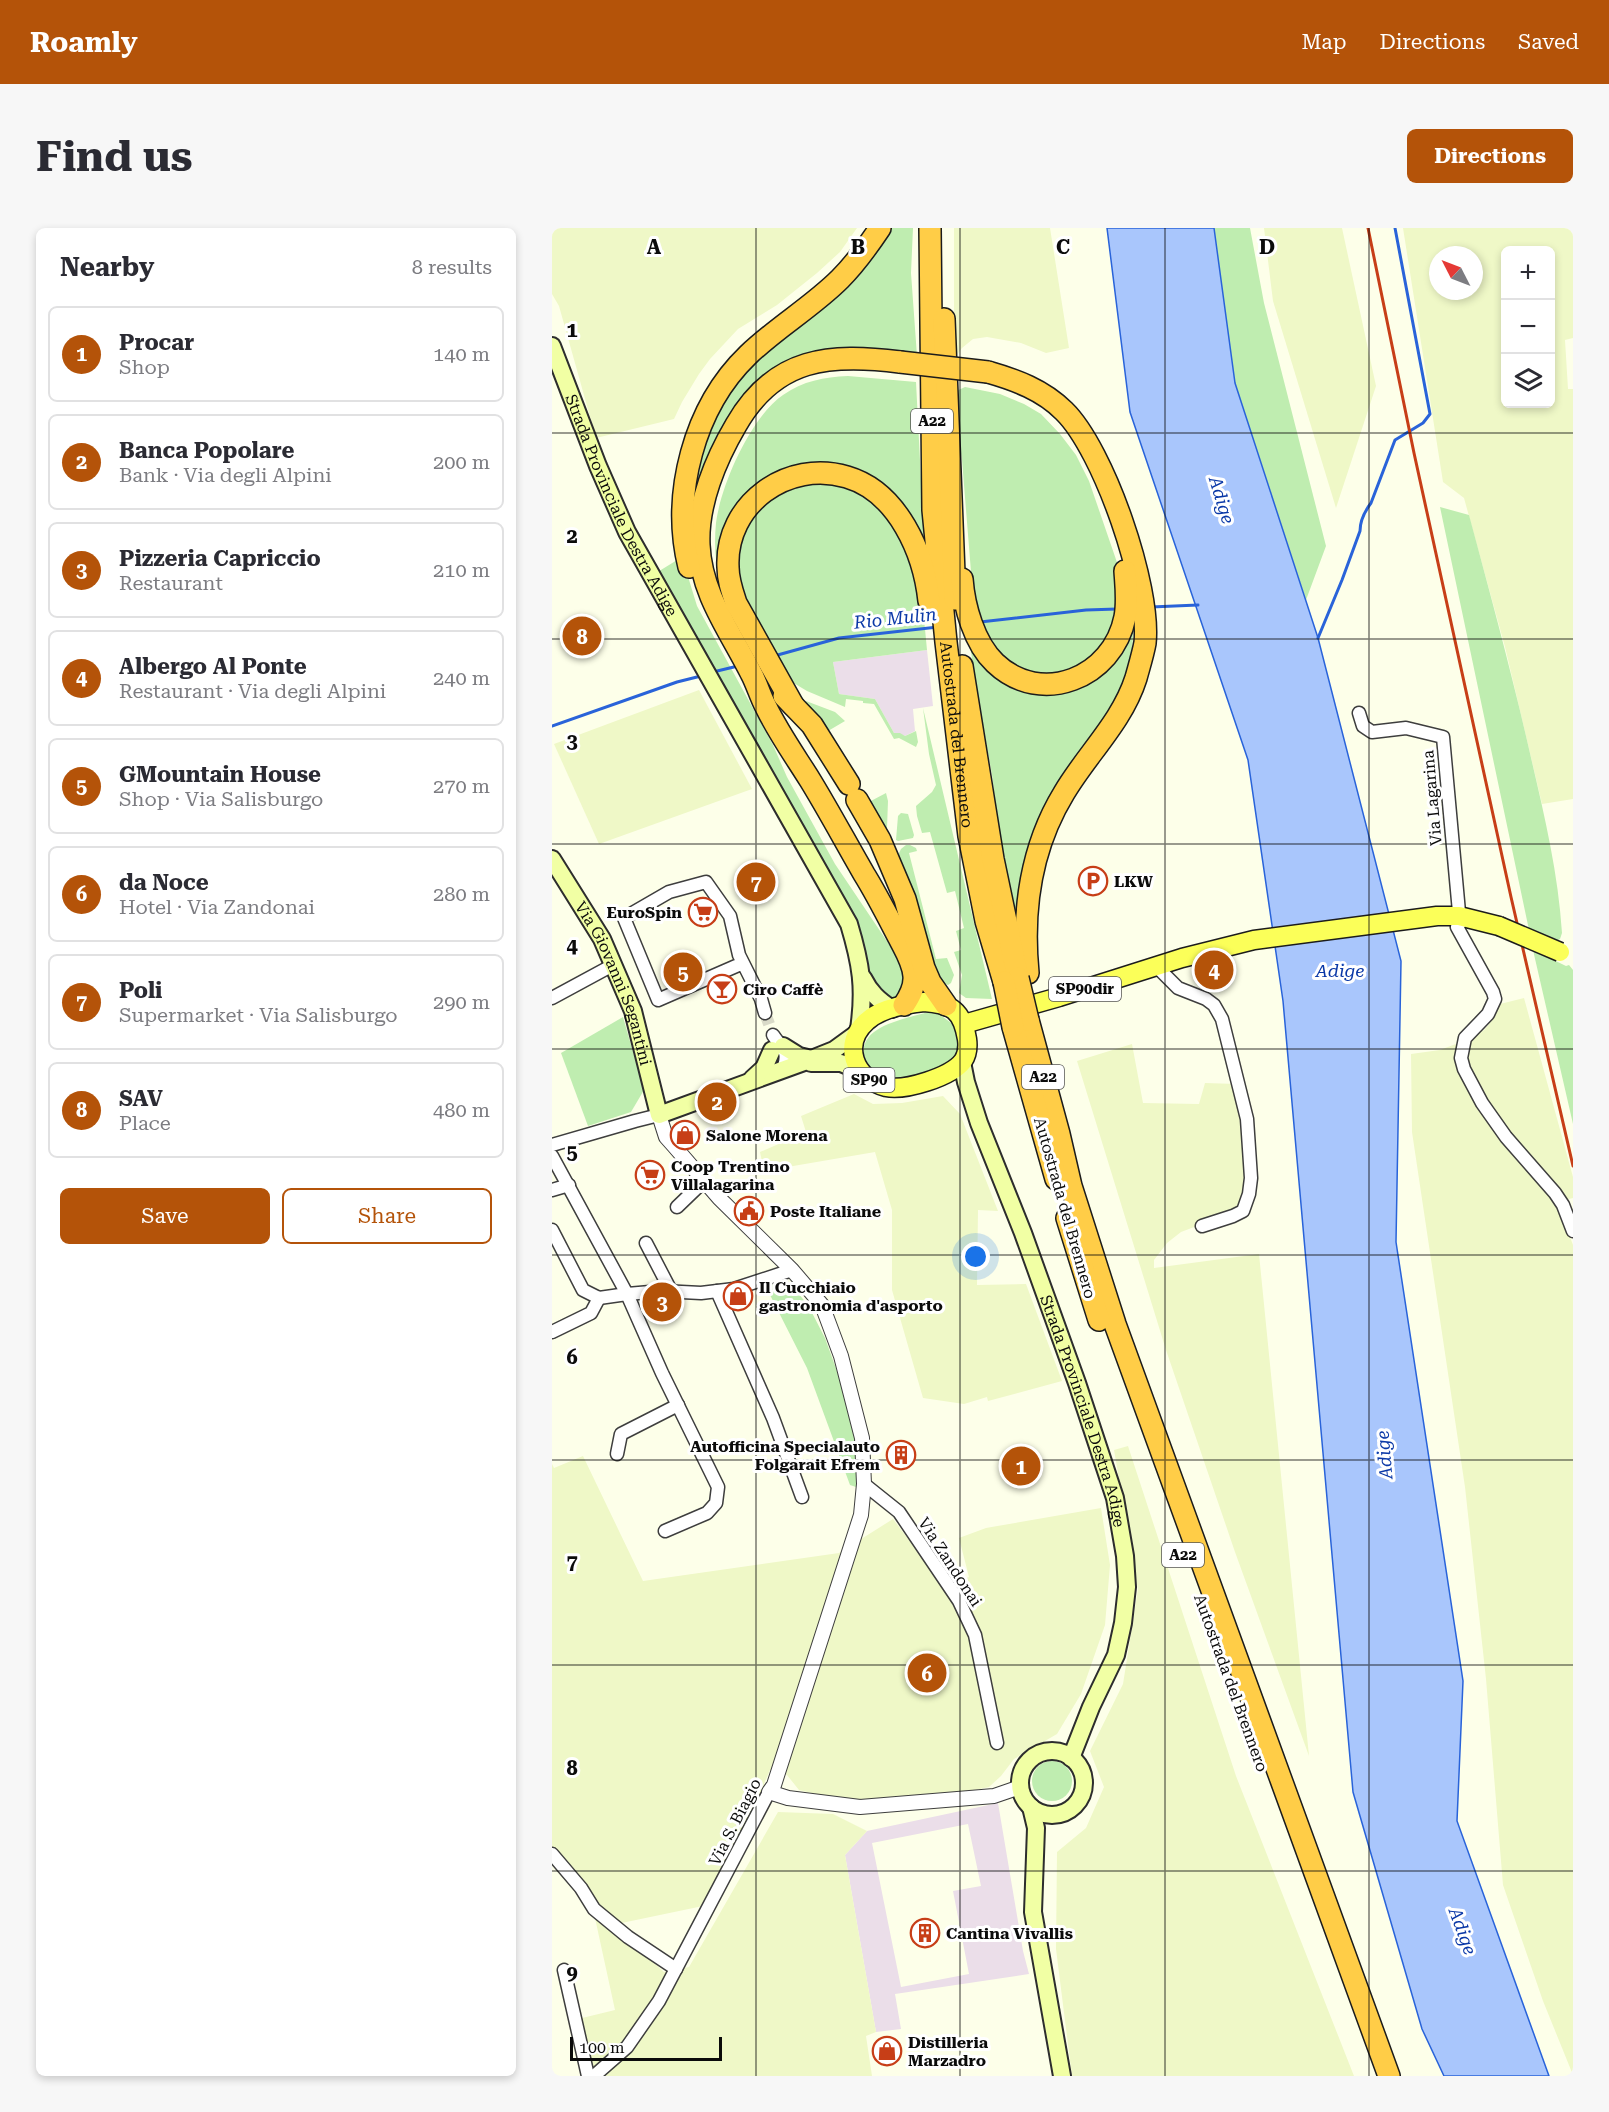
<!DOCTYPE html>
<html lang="en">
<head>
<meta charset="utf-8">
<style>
	body { margin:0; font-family:"Roboto Serif",serif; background:#f7f7f7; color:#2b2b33 }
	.controls { position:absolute; right:18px; top:18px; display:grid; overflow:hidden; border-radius:9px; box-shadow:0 3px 9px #0003 }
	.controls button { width:54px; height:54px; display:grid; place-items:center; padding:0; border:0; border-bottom:2px solid #e1e1e2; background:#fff; color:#2b2b33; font:30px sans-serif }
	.compass { position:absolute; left:877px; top:18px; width:54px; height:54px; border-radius:50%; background:#fff; box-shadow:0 3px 9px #0003; rotate:312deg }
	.scale { position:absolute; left:18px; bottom:15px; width:152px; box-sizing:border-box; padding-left:6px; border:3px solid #0b0b0b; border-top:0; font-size:16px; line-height:21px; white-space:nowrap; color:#0b0b0b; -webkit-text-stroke:4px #fff; paint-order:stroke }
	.you { position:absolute; left:424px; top:1029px; width:21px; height:21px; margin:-15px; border:4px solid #fff; border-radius:50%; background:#1a73e8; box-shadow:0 0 0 9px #1a73e833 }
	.badge { display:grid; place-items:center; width:39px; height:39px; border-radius:50%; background:#b45309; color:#fff; font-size:20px; font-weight:700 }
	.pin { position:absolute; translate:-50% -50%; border:3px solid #fff; box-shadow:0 2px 6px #0006 }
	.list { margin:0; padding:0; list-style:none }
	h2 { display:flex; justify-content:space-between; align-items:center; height:78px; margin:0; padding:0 24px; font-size:26px }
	h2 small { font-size:20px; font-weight:400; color:#7c7c81 }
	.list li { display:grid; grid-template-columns:39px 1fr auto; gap:18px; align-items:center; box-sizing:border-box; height:96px; margin:0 12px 12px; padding:0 12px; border:2px solid #e1e1e2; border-radius:9px }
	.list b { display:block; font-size:22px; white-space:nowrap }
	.list p { margin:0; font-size:20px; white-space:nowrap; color:#7c7c81 }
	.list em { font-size:20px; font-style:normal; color:#7c7c81 }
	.actions { display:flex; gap:12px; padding:18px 24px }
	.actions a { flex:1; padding:14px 0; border:2px solid #b45309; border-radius:9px; text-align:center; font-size:21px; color:#b45309 }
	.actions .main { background:#b45309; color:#fff }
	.icon { flex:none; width:33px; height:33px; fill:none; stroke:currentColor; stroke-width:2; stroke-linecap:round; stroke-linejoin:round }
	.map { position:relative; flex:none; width:1021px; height:1848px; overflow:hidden; border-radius:9px }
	header { display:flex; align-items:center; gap:36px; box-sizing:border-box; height:84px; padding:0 30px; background:#b45309; color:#fff }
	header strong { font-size:28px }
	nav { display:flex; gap:33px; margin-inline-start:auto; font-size:21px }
	.intro { display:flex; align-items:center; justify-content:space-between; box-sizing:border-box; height:144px; padding:0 36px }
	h1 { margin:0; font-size:42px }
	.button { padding:15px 27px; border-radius:9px; background:#b45309; color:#fff; font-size:21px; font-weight:700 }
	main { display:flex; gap:36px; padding:0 36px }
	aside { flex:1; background:#fff; border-radius:9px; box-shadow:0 3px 9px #0003 }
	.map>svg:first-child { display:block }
</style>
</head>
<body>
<header>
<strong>Roamly</strong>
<nav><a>Map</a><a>Directions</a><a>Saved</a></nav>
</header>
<div class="intro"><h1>Find us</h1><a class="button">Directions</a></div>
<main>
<aside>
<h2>Nearby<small>8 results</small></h2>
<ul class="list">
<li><span class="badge">1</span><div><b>Procar</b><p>Shop</p></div><em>140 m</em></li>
<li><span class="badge">2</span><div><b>Banca Popolare</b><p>Bank · Via degli Alpini</p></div><em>200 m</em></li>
<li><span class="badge">3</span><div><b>Pizzeria Capriccio</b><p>Restaurant</p></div><em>210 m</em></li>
<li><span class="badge">4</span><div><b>Albergo Al Ponte</b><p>Restaurant · Via degli Alpini</p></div><em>240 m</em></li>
<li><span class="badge">5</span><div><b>GMountain House</b><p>Shop · Via Salisburgo</p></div><em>270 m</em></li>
<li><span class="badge">6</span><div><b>da Noce</b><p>Hotel · Via Zandonai</p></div><em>280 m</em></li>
<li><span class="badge">7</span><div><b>Poli</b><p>Supermarket · Via Salisburgo</p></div><em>290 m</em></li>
<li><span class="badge">8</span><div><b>SAV</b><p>Place</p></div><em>480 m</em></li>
</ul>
<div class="actions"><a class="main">Save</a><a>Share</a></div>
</aside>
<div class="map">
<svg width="1021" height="1848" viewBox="0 0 1021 1848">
	<rect width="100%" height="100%" fill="#fdffe9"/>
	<g fill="#ebdee9" fill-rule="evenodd">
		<polygon points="375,422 381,478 361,481 363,503 353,508 342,505 323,471 287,466 281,434"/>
		<path d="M446 1575 471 1723 477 1746 343 1766 349 1801 324 1804 293 1627 315 1603ZM416 1596 429 1658 401 1663 417 1746 349 1759 320 1615Z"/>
	</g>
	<g fill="#eff8c7" fill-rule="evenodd">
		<polygon points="0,0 305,0 288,24 265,45 225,77 186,101 158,131 147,146 130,174 122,191 44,210 7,78 0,66"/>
		<polygon points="402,0 498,0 517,120 494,125 469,115 435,109 421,111 410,120 402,131"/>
		<polygon points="712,0 790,0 824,158 784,280 721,73"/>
		<path d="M851 0H1021V110L1013 112 1016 161H1021V571L990 576 953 419 912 270 891 254ZM954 22H999V176H954ZM886 27H922V63H886Z"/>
		<polygon points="147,462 200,561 47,616 2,516"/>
		<polygon points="972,770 1021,949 1021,970 1013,972 930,869 920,851 913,822 915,812 932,802 938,795 944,777"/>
		<polygon points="909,814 907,839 1005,974 1021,1017 1021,1847 991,1773 951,1657 934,1451 913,1259 860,904 859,826 888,822"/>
		<polygon points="580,816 591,875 647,876 653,855 685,856 697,945 687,982 629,1004 615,1015 602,1032 602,1040 707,1026 757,1528 683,1324 614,1122 525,833"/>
		<polygon points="302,866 321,876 350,875 391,868 408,886 446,983 426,982 425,1057 474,1056 510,1153 436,1173 435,1169 412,1176 371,1170 340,1062 340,982 323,924 212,943 208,924 254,904 249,888"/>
		<polygon points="576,1218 684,1548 802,1848 520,1848 504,1721 505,1624 534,1600 552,1559 538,1523 571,1456 586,1361 562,1222"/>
		<polygon points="31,1228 91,1353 287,1325 341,1291 392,1358 417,1349 407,1310 434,1300 549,1280 558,1337 553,1397 529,1466 505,1506 462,1531 449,1548 437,1559 385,1570 327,1575 277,1569 247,1562 235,1547 218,1542 184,1622 151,1678 60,1697 112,1744 137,1739 226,1584 281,1586 315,1603 293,1627 324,1804 314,1808 320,1848 39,1848 26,1791 63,1782 43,1690 15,1633 0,1623 0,1236 2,1240"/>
	</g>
	<g fill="#bfedb0">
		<polygon points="333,0 361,0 359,45 365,128 304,124 192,172 143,342 136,271 167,172"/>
		<polygon points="662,0 698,0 712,75 774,318 754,372 683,155"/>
		<path d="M296 148 364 154 373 330 299 244 201 267 168 354C163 334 162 315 164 295 169 256 199 189 231 167 251 153 272 149 296 148Z"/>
		<polygon points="413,159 448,166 472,176 489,186 508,206 524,227 537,253 569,346 565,399 533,440 486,451 443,428 422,381 410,232 400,165"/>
		<polygon points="267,251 312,264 345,298 369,359 375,422 281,434 287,466 323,471 342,505 348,505 353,508 364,503 366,514 364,519 347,510 342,511 322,476 311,475 311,473 294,471 293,479 255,463 235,451 184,356 188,306 213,270"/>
		<path d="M888 279 917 287C938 365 959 442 977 521 991 582 1006 642 1010 705L1008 711 1001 715 977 702Z"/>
		<polygon points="130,329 145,378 221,517 235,549 283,636 355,743 347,769 336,770 326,767 104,345"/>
		<path d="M583 389 579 432 565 469 480 611C469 643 466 676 466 710L451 639 440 547 423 453 417 409 427 428 515 459Z"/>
		<polygon points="254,473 283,484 293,493 276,503 266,488 253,476"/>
		<polygon points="371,480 440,771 414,770 407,765 410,747 402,724 409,722 404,703 412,700 403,663 395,665 378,604 370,605 365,588 364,578 380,564 384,557 377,526"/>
		<polygon points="334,565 336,573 335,600 333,602 317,574"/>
		<polygon points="349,585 356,586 362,607 361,610 346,613 344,612 346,588"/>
		<polygon points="354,617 358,617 364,620 365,623 357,625 384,731 395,730 402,747 399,755 396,757 385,753 346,627 349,621"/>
		<polygon points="981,722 1014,738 1017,737 1021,742 1021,896"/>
		<path d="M376 784 387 786 406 800 407 822 398 836 370 848 345 853 320 846C317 841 313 834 312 829 306 797 355 791 376 784Z"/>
		<polygon points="71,789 92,862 79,884 36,898 9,825"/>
		<polygon points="234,1051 256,1077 273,1110 290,1157 306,1222 307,1260 298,1257 255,1140 214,1059"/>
		<circle cx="500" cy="1553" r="20"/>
	</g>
	<polygon fill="#a9c6fc" stroke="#2963d9" stroke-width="1.5" points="555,0 662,0 683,155 766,410 849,733 844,1014 911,1453 905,1593 997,1848 892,1848 870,1801 801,1564 731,773 696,532 578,184"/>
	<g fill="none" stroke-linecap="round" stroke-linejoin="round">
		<g stroke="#2963d9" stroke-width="3">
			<polyline points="599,379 646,377"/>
			<polyline points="428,394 534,382 565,381"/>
			<path d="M766 410 790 352 808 303C808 293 813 283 819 275L843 212 871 195 878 186 843 0"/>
			<polyline points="222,428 287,410 386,399"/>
			<polyline points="161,444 186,438"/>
			<polyline points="0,498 125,454 149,448"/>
		</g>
		<polyline stroke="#d9dac8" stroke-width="12" stroke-dasharray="12 6" stroke-linecap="butt" points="213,785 221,807"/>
		<g stroke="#3e3e3e" stroke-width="15">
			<g id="minor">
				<polyline points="807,485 811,498 820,504 854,500 891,509 908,695 905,699 941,764 943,771 936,786 913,810 909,830 912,841 930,875 954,909 1003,965 1011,977 1021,1003"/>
				<polyline points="191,735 106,772 72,690 117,664 154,654 178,688 187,727 209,771 213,785"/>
				<polyline points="605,739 626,760 654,771 662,777 670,791 695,891 699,950 697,966 691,983 681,988 650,998"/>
				<polyline points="0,770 61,737"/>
				<path d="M221 807C230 821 238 822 231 841"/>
				<polyline points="0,917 83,893 107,887"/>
				<polyline points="0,928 75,1066 110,1145 166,1259 164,1275 155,1285 113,1303"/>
				<polyline points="0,962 17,957"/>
				<polyline points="125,979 152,953"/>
				<polyline points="0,1002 31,1062 47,1070 75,1066 110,1063 149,1065 182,1061 240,1042"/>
				<polyline points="94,1015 120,1065"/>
				<polyline points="165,1063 221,1190 250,1269"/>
				<polyline points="0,1104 39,1085 47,1070"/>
				<polyline points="65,1226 69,1206 126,1177"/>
				<polyline points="312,1256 347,1284 407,1373 423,1407 445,1515"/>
				<polyline points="0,1626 29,1660 42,1681 76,1709 124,1741"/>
				<polyline points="12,1742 36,1848"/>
				<polyline points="42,1848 75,1819 107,1773 217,1564"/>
			</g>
		</g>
		<g stroke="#3e3e3e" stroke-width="16">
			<polyline id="tertiary" points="107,887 114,909 122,918 167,970 240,1042 270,1077 289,1128 310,1210 312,1256 309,1287 222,1557 217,1564 236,1570 308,1579 442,1568 468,1559"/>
		</g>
		<g stroke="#2d2d2d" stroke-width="20">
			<g id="secondary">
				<path id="s1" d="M0 118 46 238 75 304 297 696C309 736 313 760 307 801"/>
				<path id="s2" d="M0 631 50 711 81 783 107 887 252 834 282 822 304 806"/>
				<path d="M311 750C318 764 326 772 340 781"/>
				<polyline points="231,818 247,828 260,831"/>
				<path id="s3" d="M410 834 414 854 427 895 471 1005 525 1155 563 1270 573 1328 575 1359 571 1395 564 1427 539 1479 519 1530"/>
				<polyline points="259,835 289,835 308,843"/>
				<polyline points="200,851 212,840 220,822"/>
				<circle cx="500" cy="1555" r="32"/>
				<polyline points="479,1579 484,1600 481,1684 510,1848"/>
			</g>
		</g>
		<g stroke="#1c1c1c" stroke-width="21">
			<g id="primary">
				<path d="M372 774C400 776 410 782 415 811 416 818 415 827 411 833 399 849 353 863 334 859 302 851 289 816 315 793 329 780 354 776 372 774Z"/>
				<polyline points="412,796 507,769 630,730 702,712 885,688 907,688 947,698"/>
			</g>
		</g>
		<g stroke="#1c1c1c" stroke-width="24">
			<g id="motorway">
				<path id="s4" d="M378 0 381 282 394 414 417 608 434 693 452 754"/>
				<polyline points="392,91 403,371"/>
				<path d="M348 134C278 125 223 129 184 197 164 231 145 276 147 317 149 366 178 403 199 445 205 456 208 468 214 479 226 504 243 528 258 552 277 583 294 615 312 646 325 667 336 689 347 710 353 722 361 734 362 748 363 759 358 768 352 777"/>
				<path d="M436 144C464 152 491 162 512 183 552 222 599 359 593 415 591 426 587 439 584 450 570 494 535 526 512 565 479 619 470 683 476 745"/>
				<path d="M137 339C119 266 142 179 196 127 225 99 260 79 288 51 304 35 316 18 328 0"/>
				<path d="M410 351C412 378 422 415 443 435 489 479 561 450 573 389 576 374 574 358 573 343"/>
				<polyline points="410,438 441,631 466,750"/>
				<polyline points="232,468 260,497 297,556"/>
				<path d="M241 477 184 375C180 363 176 352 176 339 173 276 236 231 295 249 346 264 372 325 377 373"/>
				<polyline points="305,572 328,612 353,671 372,740 378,754 394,777"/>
				<polyline points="476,792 507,906 519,958 563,1096 837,1848"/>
				<polyline points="461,799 504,951"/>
				<polyline points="515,990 547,1092"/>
			</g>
		</g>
		<use href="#minor" stroke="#fff" stroke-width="12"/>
		<use href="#tertiary" stroke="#fff" stroke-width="14"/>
		<use href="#secondary" stroke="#f1ffa4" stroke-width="16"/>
		<use href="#primary" stroke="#fbff59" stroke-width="18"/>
		<use href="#motorway" stroke="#ffcd47" stroke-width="21"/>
		<polyline stroke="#c73e17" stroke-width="3" points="816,0 862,225 959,669 1021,938"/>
		<g stroke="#1c1c1c" stroke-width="21" stroke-linecap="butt">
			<polyline id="primary-bridge" points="947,698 1008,724"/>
		</g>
		<g stroke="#1c1c1c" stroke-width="24" stroke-linecap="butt">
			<g id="motorway-bridge">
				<polyline points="348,134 436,144"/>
				<polyline points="466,750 476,792"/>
				<polyline points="452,754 461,799"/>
			</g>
		</g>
		<use href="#primary-bridge" stroke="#fbff59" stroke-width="18"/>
		<use href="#motorway-bridge" stroke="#ffcd47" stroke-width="21"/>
	</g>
	<path fill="none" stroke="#0b0b0b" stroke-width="1.5" stroke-opacity="0.55" d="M204 0V1848M408 0V1848M613 0V1848M817 0V1848M0 205H1021M0 411H1021M0 616H1021M0 821H1021M0 1027H1021M0 1232H1021M0 1437H1021M0 1643H1021"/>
	<defs>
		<g id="parking-ring" transform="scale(1.5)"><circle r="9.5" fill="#fff" stroke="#c73e17" stroke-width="1.5"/><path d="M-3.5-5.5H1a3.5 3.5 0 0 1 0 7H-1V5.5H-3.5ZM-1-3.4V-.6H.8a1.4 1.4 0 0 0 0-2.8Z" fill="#c73e17"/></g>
		<g id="supermarket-ring" transform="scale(1.5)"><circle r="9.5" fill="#fff" stroke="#c73e17" stroke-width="1.5"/><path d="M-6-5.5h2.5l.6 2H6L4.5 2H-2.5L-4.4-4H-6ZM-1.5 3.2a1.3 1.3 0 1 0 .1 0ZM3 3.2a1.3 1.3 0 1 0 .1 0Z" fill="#c73e17"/></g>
		<g id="bar-ring" transform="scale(1.5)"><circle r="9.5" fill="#fff" stroke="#c73e17" stroke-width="1.5"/><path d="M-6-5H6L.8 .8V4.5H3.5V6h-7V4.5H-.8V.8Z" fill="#c73e17"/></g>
		<g id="shop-ring" transform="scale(1.5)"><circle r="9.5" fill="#fff" stroke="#c73e17" stroke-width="1.5"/><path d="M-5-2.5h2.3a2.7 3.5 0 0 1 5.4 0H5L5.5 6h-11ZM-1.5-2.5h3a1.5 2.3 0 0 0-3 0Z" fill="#c73e17"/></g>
		<g id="civic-ring" transform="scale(1.5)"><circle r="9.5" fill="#fff" stroke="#c73e17" stroke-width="1.5"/><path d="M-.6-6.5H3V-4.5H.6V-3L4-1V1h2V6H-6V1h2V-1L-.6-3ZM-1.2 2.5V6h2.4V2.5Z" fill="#c73e17"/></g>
		<g id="building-ring" transform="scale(1.5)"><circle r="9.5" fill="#fff" stroke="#c73e17" stroke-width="1.5"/><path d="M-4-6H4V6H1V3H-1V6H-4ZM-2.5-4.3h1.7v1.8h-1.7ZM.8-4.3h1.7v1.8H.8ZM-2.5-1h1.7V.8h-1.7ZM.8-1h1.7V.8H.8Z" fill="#c73e17"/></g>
	</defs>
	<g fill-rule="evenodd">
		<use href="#parking-ring" x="541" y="653"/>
		<use href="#supermarket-ring" x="151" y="684"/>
		<use href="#bar-ring" x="170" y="761"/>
		<use href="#shop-ring" x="133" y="907"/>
		<use href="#supermarket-ring" x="98" y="947"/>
		<use href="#civic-ring" x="197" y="983"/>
		<use href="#shop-ring" x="186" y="1068"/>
		<use href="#building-ring" x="349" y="1227"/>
		<use href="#building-ring" x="373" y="1705"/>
		<use href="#shop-ring" x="335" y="1823"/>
	</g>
	<g text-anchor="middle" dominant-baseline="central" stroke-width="6" stroke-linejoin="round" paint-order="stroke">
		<g fill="#fff" stroke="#545454" stroke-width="1.5">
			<rect x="359" y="181" width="42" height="24" rx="4.5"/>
			<rect x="497" y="749" width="72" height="24" rx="4.5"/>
			<rect x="470" y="837" width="42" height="24" rx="4.5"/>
			<rect x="291.5" y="840" width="51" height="24" rx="4.5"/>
			<rect x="610" y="1315" width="42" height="24" rx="4.5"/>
		</g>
		<g font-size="15" font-weight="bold" fill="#0b0b0b">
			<text x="380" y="193">A22</text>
			<text x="533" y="761">SP90dir</text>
			<text x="491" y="849">A22</text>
			<text x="317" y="852">SP90</text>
			<text x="631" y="1327">A22</text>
		</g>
		<g font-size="16" fill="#0b0b0b" stroke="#fff">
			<text stroke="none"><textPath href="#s1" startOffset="174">Strada Provinciale Destra Adige</textPath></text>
			<text stroke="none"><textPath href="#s4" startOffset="508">Autostrada del Brennero</textPath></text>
			<text transform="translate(880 570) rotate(-95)">Via Lagarina</text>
			<text stroke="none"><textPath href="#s2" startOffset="140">Via Giovanni Segantini</textPath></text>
			<text transform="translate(513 980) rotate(74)">Autostrada del Brennero</text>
			<text stroke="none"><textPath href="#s3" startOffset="370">Strada Provinciale Destra Adige</textPath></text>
			<text transform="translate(398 1334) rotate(57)">Via Zandonai</text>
			<text transform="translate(679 1455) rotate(70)">Autostrada del Brennero</text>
			<text transform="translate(183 1594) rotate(-63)">Via S. Biagio</text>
		</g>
		<g font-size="16" font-weight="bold" fill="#0b0b0b" stroke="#fff" text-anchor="start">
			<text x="562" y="653">LKW</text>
			<text x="130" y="684" text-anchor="end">EuroSpin</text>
			<text x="191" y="761">Ciro Caffè</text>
			<text x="154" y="907">Salone Morena</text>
			<text x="119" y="938">Coop Trentino<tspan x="119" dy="18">Villalagarina</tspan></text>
			<text x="218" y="983">Poste Italiane</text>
			<text x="207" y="1059">Il Cucchiaio<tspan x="207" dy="18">gastronomia d'asporto</tspan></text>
			<text x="328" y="1218" text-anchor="end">Autofficina Specialauto<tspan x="328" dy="18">Folgarait Efrem</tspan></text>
			<text x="394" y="1705">Cantina Vivallis</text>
			<text x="356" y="1814">Distilleria<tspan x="356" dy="18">Marzadro</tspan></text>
		</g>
		<g font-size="18" font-style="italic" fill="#0a38a7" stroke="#fff">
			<text transform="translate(670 272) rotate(73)">Adige</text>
			<text transform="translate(343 390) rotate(-6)">Rio Mulin</text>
			<text x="788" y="742">Adige</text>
			<text transform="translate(832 1227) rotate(-95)">Adige</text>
			<text transform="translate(911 1703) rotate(70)">Adige</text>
		</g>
	</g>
	<g font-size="20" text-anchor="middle" font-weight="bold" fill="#0b0b0b" stroke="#fff" stroke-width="6" stroke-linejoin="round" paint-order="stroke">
		<text x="102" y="26">A</text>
		<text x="306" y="26">B</text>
		<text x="511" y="26">C</text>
		<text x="715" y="26">D</text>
		<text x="20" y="109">1</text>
		<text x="20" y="315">2</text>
		<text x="20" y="520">3</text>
		<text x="20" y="725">4</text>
		<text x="20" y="931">5</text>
		<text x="20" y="1136">6</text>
		<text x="20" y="1341">7</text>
		<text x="20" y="1547">8</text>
		<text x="20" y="1752">9</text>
	</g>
</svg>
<div class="controls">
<button>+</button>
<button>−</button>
<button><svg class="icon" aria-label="layers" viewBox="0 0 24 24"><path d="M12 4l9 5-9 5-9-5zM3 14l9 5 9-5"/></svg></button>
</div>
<svg class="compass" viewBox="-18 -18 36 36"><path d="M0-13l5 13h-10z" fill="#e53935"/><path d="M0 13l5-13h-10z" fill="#7c7c81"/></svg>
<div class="scale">100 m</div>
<div class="you"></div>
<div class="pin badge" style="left:469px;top:1238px">1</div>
<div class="pin badge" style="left:165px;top:874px">2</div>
<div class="pin badge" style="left:110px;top:1074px">3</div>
<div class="pin badge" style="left:662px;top:742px">4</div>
<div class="pin badge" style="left:131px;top:744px">5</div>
<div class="pin badge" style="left:375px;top:1445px">6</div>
<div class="pin badge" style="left:204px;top:654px">7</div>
<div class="pin badge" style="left:30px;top:408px">8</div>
</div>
</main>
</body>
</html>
